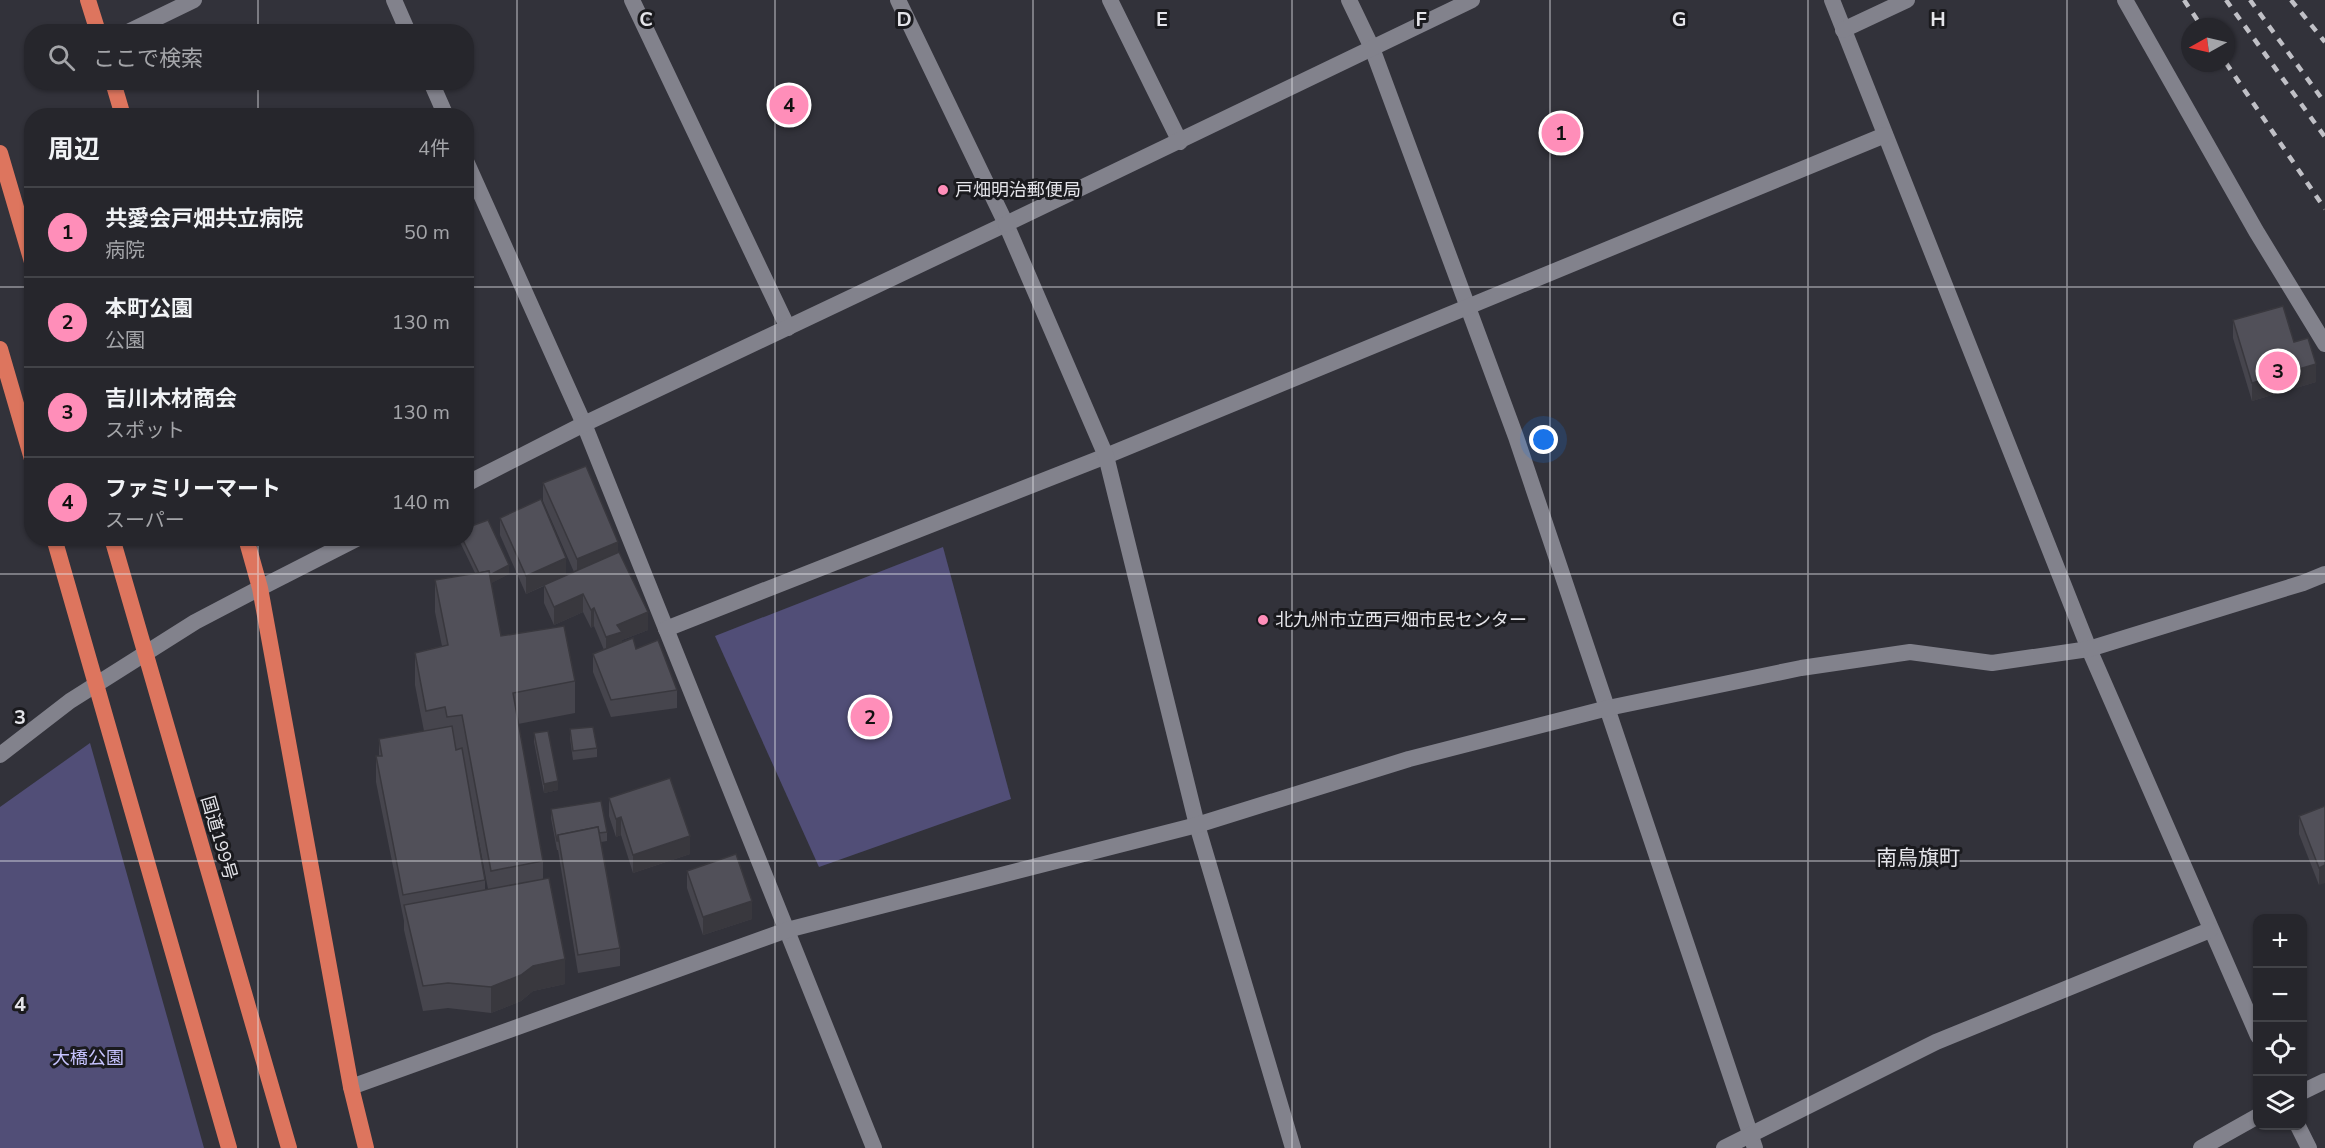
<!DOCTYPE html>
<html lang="ja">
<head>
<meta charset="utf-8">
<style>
	body { margin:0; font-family:"Nunito Sans","Noto Sans JP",sans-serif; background:#323238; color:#f1f3f6 }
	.controls { position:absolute; right:18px; bottom:18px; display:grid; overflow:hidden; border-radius:12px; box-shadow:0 2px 4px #0004 }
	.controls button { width:54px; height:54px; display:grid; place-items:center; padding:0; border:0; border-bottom:2px solid #424348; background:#26262c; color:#f1f3f6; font:30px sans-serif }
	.compass { position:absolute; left:2181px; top:18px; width:54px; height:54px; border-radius:50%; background:#26262c; box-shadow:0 2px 4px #0004; rotate:262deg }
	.you { position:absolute; left:1544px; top:440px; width:21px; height:21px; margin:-15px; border:4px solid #fff; border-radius:50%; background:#1a73e8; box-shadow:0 0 0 9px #1a73e833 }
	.badge { display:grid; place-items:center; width:39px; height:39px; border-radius:50%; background:#ff8eb9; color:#111; font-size:20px; font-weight:700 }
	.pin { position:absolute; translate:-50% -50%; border:3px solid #fff; box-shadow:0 2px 6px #0006 }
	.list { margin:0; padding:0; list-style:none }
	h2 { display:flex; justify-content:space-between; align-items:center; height:78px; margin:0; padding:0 24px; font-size:26px }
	h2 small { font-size:20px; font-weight:400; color:#a4a5a9 }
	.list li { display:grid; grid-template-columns:39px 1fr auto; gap:18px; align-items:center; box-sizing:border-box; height:90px; padding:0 24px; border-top:2px solid #424348 }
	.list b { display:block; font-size:22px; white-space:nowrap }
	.list p { margin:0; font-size:20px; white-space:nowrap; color:#a4a5a9 }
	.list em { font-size:20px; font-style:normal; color:#a4a5a9 }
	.icon { flex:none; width:33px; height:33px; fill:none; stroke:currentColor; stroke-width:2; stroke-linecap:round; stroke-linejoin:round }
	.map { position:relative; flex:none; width:2325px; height:1148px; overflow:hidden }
	.search { position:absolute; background:#26262c; box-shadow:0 2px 4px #0004; left:24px; top:24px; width:450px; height:66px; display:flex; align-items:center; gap:15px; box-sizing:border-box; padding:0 21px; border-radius:24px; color:#a4a5a9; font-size:22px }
	.panel { position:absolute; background:#26262c; box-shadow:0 2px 4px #0004; left:24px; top:108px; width:450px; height:438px; border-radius:24px }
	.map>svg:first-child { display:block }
</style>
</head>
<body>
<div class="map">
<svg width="2325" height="1148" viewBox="0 0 2325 1148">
	<rect width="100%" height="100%" fill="#32323a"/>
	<g fill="#514e77">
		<polygon points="943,547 1011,799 819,867 715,636"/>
		<polygon points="90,743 204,1148 0,1148 0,807"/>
	</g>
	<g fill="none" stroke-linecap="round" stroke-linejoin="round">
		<g stroke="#82828c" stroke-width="16">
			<polyline points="394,0 408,32"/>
			<polyline points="632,0 788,328"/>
			<polyline points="1110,0 1180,142"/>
			<polyline points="1349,0 1372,48 1516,437 1755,1148"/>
			<polyline points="1832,0 2089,649 2258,1036"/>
			<polyline points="2125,0 2256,231 2325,344"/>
			<polyline points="1843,30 1907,0"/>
			<polyline points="128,32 194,0"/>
			<polyline points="431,82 446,116"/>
			<polyline points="466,161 584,424 874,1148"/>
			<polyline points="466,484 584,424 1006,224"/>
			<polyline points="260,588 358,538"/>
			<polyline points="666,629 1106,456 1885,135"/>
			<polyline points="2302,1092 2325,1081"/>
			<polyline points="2298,1126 2309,1148"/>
			<polyline points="1724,1148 1936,1042 2210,930"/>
			<polyline points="2201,1148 2258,1116"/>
		</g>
		<g stroke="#82828c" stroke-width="16">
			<polyline points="898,0 1006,224 1106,456 1197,825 1293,1148"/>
			<polyline points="1006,224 1472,0"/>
			<polyline points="0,755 70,701 195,622 260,588"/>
			<polyline points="351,1087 787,930 1197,825 1409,759 1608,708 1801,668 1910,652 1992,663 2089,649 2303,583 2325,574"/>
		</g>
		<g stroke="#dd755e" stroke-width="16">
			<polyline points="88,0 98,32"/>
			<polyline points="113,82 123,116"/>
			<polyline points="0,153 32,262"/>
			<polyline points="0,349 32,459"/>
			<polyline points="54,538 229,1148"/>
			<polyline points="112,538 289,1148"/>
			<polyline points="246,538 260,588 351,1087 366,1148"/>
		</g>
		<g stroke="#c0c0c6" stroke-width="4.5" stroke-dasharray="8 8" stroke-linecap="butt">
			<polyline points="2184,0 2202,27"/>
			<polyline points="2226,0 2325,137"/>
			<polyline points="2250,0 2325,103"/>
			<polyline points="2291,0 2325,42"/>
			<polyline points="2226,63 2325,209"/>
		</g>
	</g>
	<g fill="#46454d" fill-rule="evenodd">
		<polygon points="2233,320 2294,342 2316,382 2252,401 2233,338"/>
		<polygon points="543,483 618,552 648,630 622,640 622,643 636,649 677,690 677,708 611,717 593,672 593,654 604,650 594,626 591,628 583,612 554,625 544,603 544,586 526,594 500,535 500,518 566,575 574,572 543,501"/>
		<path d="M459 538H466L509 574 491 583 501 636 575 681V713L518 724 543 861V879L565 984 533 991 521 1001 491 1013 448 1008 423 1011 404 930V921L376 782V756H379V739L424 731 415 685V653L442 646 435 612V580L475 573 459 540ZM467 778 488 889 485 890V880Z"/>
		<polygon points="570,729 597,748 597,757 573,760 570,738"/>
		<polygon points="534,733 558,790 544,793 534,742"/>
		<polygon points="609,798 690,854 633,873 621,835 616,837 609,816"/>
		<polygon points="2325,806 2319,885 2299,834 2299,816"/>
		<polygon points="551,809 607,832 607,841 601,842 620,948 620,966 578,973 558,850 557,850 551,818"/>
		<polygon points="687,871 752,919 703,935 687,888"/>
	</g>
	<g fill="#39383e">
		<polygon points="2316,364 2316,382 2252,401 2252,383"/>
		<polygon points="618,542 618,560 577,577 577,559"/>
		<polygon points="566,558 566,575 526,594 526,576"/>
		<polygon points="509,565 509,574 482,588 482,579"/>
		<polygon points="583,594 583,612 554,625 554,607"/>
		<polygon points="594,608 594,626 591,628 591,610"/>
		<polygon points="648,612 648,630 622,640 622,649 606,655 606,637 617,625"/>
		<polygon points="558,781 558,790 544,793 544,784"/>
		<polygon points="621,817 621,835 616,837 616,819"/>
		<polygon points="690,836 690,854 633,873 633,855"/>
		<polygon points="2325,865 2325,883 2319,885 2319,868"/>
		<polygon points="752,901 752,919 703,935 703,917"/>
		<polygon points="565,959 565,984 533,991 521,1001 491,1013 491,987 533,966"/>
	</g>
	<g fill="#515059" stroke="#39383e" stroke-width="1.5">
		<polygon points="2283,306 2294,342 2308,338 2316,364 2252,383 2233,320"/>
		<polygon points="586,466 618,542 577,559 543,483"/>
		<polygon points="541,499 566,558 526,576 500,518"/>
		<polygon points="488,520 509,565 490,575 489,571 479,573 462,538 466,538 466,528"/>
		<polygon points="619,552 648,612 617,625 622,632 606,637 594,608 591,610 583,594 554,607 544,585"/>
		<polygon points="489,571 501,636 564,626 575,681 513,693 543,861 491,871 462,715 447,717 445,707 426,711 415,653 448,645 435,580"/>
		<polygon points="633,638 636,649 658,640 677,690 611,700 593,654"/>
		<polygon points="452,726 456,750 462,748 485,880 403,895 376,756 382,756 379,739"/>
		<polygon points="593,727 597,748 573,751 570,729"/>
		<polygon points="548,731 558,781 544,784 534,733"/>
		<polygon points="670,778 690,836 633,855 621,817 616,819 609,798"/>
		<polygon points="601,801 607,832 599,833 598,827 558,835 558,841 557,841 551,809"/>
		<polygon points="2325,806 2325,865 2319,868 2299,816"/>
		<polygon points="598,827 620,948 578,955 558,835"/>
		<polygon points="736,854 752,901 703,917 687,871"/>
		<polygon points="549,878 565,959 533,966 521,975 491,987 448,983 423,986 404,905"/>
	</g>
	<path fill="none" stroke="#e4e4e9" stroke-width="1.5" stroke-opacity="0.55" d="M258 0V32M517 0V1148M775 0V1148M1033 0V1148M1292 0V1148M1550 0V1148M1808 0V1148M2067 0V1148M258 82V116M0 287H32M466 287H2325M258 538V1148M0 574H2325M0 861H2325"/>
	<g fill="#ff8eb9" stroke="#1a1a1e" stroke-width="2">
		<circle cx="943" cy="190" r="6"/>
		<circle cx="1263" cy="620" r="6"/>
	</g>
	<g text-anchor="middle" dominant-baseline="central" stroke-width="6" stroke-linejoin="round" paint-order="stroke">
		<g font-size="18" fill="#e4e4e9" stroke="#1a1a1e" text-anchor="start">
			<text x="955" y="190">戸畑明治郵便局</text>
			<text x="1275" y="620">北九州市立西戸畑市民センター</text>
		</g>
		<g font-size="18" fill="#e4e4e9" stroke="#1a1a1e">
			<text transform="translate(219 838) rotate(74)">国道199号</text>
		</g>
		<g font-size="18" fill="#c7c4ff" stroke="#1a1a1e">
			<text x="88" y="1058">大橋公園</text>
		</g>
		<g font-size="21" fill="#e4e4e9" stroke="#1a1a1e">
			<text x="1918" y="858">南鳥旗町</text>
		</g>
	</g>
	<g font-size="20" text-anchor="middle" font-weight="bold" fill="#e4e4e9" stroke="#1a1a1e" stroke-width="6" stroke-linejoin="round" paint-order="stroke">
		<text x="646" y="26">C</text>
		<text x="904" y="26">D</text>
		<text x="1162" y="26">E</text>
		<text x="1421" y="26">F</text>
		<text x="1679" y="26">G</text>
		<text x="1938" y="26">H</text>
		<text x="20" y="724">3</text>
		<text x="20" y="1011">4</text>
	</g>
</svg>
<div class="controls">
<button>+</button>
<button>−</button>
<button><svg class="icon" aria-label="locate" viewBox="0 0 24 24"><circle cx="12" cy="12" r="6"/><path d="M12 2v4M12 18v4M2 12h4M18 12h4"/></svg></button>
<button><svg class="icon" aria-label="layers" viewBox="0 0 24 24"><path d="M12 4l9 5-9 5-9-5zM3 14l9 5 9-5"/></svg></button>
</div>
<svg class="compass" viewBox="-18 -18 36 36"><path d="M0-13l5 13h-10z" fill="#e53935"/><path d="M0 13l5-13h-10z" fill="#a4a5a9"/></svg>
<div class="you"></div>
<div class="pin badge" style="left:1561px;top:133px">1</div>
<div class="pin badge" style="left:870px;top:717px">2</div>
<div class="pin badge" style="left:2278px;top:371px">3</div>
<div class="pin badge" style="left:789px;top:105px">4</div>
<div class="search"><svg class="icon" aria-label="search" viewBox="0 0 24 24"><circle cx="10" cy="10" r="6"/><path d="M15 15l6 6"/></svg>ここで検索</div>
<section class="panel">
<h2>周辺<small>4件</small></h2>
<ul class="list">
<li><span class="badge">1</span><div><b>共愛会戸畑共立病院</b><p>病院</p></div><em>50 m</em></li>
<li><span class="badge">2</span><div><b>本町公園</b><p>公園</p></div><em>130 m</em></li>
<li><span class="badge">3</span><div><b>吉川木材商会</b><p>スポット</p></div><em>130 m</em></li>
<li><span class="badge">4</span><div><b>ファミリーマート</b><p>スーパー</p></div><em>140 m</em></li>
</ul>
</section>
</div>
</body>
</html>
